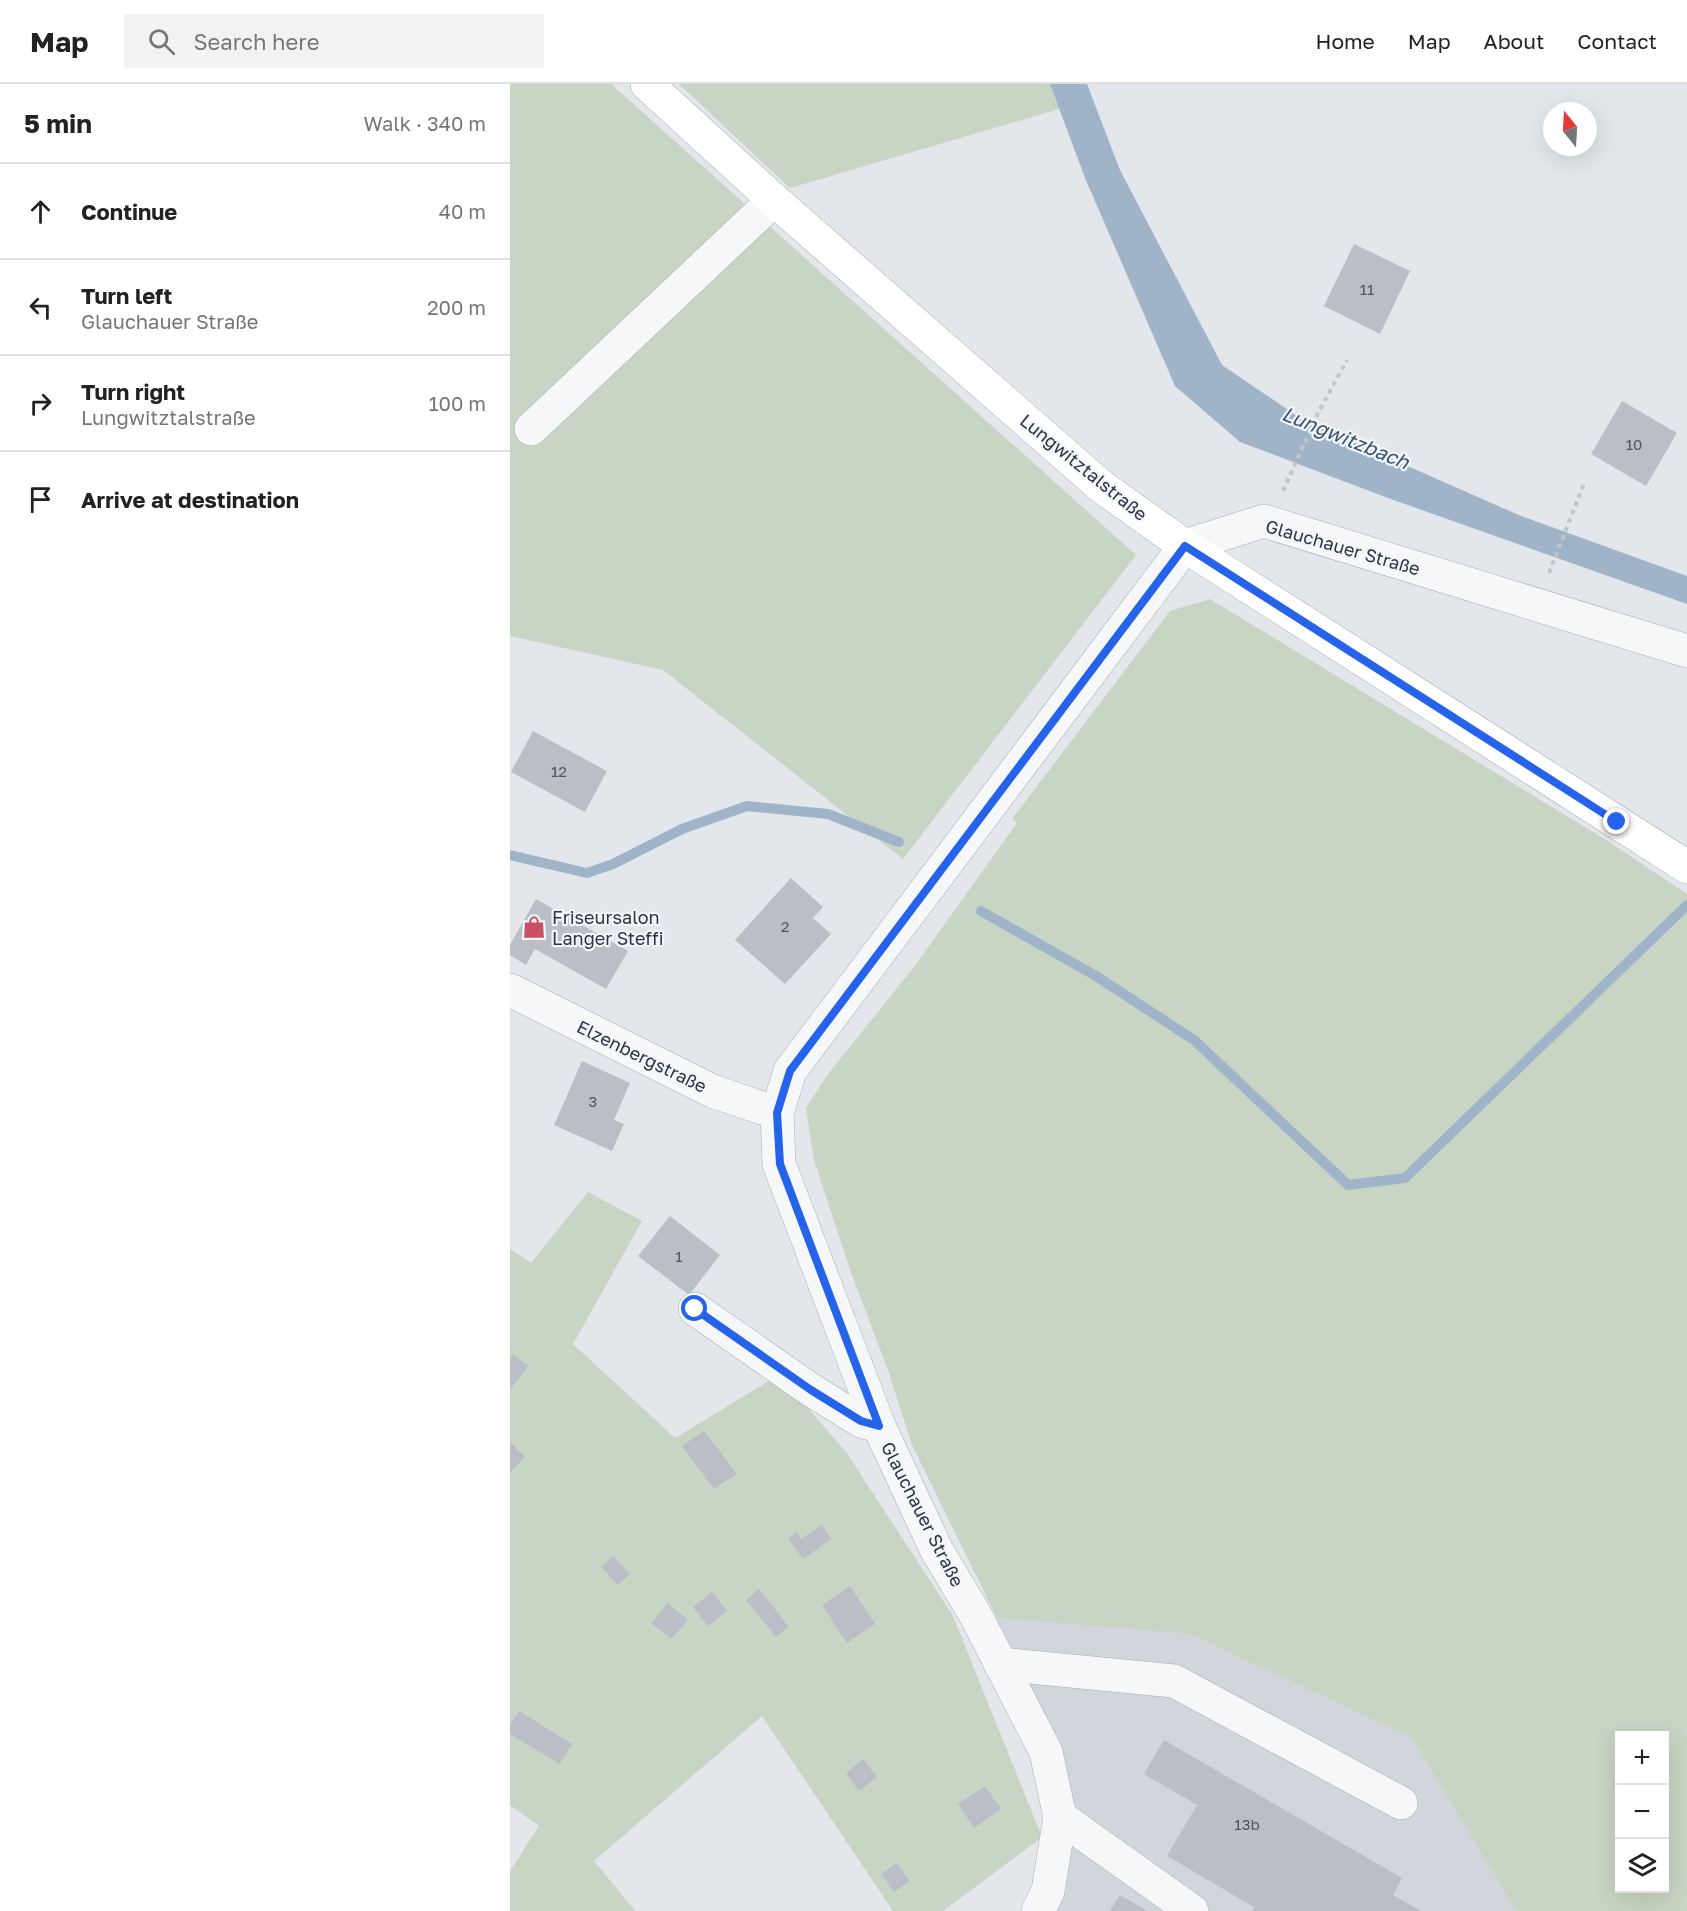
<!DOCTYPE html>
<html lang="en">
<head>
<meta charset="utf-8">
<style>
	body { margin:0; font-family:"Golos Text",sans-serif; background:#f2f2f2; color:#222 }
	.controls { position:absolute; right:18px; bottom:18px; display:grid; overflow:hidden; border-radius:0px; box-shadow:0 6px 24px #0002 }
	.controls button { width:54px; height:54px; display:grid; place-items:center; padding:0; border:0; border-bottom:2px solid #e0e0e0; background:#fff; color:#222; font:30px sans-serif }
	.compass { position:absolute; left:1033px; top:18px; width:54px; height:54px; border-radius:50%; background:#fff; box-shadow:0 6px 24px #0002; rotate:342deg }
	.stop { position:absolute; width:18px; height:18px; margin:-14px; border:4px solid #2563eb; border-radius:50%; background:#fff }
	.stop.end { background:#2563eb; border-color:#fff; box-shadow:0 2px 6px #0008 }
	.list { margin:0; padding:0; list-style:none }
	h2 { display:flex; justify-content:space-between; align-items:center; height:78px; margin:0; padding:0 24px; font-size:26px }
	h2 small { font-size:20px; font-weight:400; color:#767676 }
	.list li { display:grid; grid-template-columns:39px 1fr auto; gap:18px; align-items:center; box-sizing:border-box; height:96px; padding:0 24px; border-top:2px solid #e0e0e0 }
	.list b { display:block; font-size:22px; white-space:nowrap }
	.list p { margin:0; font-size:20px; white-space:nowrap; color:#767676 }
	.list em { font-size:20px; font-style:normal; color:#767676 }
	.icon { flex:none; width:33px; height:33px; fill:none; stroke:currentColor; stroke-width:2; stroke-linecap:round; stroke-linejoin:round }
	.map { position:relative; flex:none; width:1177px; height:1827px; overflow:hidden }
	header { display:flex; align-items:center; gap:36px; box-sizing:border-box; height:84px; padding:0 30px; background:#fff; border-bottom:2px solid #e0e0e0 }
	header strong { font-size:28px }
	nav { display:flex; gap:33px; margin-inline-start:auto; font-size:21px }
	.search { width:420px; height:54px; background:#f2f2f2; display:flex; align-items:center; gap:15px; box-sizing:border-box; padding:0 21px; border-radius:0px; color:#767676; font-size:22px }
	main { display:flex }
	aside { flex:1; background:#fff }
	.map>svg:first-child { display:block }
</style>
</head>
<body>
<header>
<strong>Map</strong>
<div class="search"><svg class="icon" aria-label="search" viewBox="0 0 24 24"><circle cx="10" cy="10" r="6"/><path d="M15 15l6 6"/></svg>Search here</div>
<nav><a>Home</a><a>Map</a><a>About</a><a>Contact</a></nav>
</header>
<main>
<aside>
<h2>5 min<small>Walk · 340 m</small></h2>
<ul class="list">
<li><svg class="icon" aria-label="ahead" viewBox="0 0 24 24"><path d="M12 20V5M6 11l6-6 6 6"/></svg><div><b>Continue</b></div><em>40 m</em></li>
<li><svg class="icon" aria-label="left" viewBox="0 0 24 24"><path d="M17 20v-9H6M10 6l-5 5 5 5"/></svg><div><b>Turn left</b><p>Glauchauer Straße</p></div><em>200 m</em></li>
<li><svg class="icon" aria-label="right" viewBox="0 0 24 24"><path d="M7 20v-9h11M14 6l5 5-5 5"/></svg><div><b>Turn right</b><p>Lungwitztalstraße</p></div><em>100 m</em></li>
<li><svg class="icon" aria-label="arrive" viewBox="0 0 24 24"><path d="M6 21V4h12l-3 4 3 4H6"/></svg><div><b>Arrive at destination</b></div></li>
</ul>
</aside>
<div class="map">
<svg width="1177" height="1827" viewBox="0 0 1177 1827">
	<rect width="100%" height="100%" fill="#e3e6ea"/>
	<polygon fill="#d1d5dc" points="466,1532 680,1550 902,1654 1006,1827 528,1827 550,1733"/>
	<g fill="#c8d4c4" fill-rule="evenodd">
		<polygon points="0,0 101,0 626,471 393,775 153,586 0,552"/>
		<polygon points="169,0 540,0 549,25 280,104"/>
		<path d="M700 515 1096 756 1177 810V1827H1006L902 1654 680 1550 487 1534 402 1361 378 1286 343 1194 304 1076 296 1024 318 990 404 883 507 739 502 735 660 527ZM1110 1652H1154V1804H1110Z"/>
		<polygon points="78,1108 132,1137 63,1260 165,1354 269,1291 336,1368 443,1532 532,1753 433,1827 383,1827 252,1632 84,1777 125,1827 0,1827 0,1787 29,1742 0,1721 0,1165 21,1179"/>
	</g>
	<polygon fill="#a0b4c9" points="540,0 577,0 610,86 712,281 793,336 1011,432 1177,492 1177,520 878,414 730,358 665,302 575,94"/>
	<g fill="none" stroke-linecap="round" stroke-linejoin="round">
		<g stroke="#a0b4c9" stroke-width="10">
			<polyline points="0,771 77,789 103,780 172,745 237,722 318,730 389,758"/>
			<polyline points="471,827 586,892 684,956 838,1101 895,1094 1177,821"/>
		</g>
	</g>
	<g fill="#babfc7">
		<polygon points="844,160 900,187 870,250 814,222"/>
		<polygon points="1112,317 1167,349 1136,402 1081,370"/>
		<polygon points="23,647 97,687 75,728 1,688"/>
		<polygon points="281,794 313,823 303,834 321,850 275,900 225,856"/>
		<polygon points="26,815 118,867 96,905 25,865 16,881 0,871 0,861"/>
		<polygon points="72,977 120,999 104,1036 114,1040 102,1067 44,1041"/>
		<polygon points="160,1132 210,1171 179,1211 128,1172"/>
		<polygon points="3,1270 18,1282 0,1306 0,1274"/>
		<polygon points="194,1347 227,1390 204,1405 172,1362"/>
		<polygon points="0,1358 15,1373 0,1389"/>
		<polygon points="312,1441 321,1455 293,1475 278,1454 287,1448 291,1455"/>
		<polygon points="103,1472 120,1490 108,1501 91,1483"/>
		<polygon points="340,1502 365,1540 337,1559 312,1521"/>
		<polygon points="249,1505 279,1543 266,1553 236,1516"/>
		<polygon points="202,1508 217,1527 198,1542 183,1523"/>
		<polygon points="158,1519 178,1536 161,1555 141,1539"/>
		<polygon points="9,1627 62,1660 50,1680 0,1650 0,1641"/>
		<polygon points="654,1656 892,1794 883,1811 911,1827 742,1827 744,1823 657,1772 687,1721 634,1690"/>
		<polygon points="353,1675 367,1693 349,1707 336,1689"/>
		<polygon points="475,1702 491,1725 464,1744 448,1720"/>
		<polygon points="387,1779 400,1797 384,1808 371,1790"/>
		<polygon points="610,1811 637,1827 600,1827"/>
	</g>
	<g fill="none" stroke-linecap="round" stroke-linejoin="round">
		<g stroke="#a8adb4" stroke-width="34">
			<g id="minor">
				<polyline points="21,345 264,116"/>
				<polyline points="0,906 202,1007 267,1029"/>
				<polyline points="185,1225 301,1306 351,1337 369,1342"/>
				<polyline points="490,1580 664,1597 891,1719"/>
				<polyline points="550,1733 682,1827"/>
				<polyline points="528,1827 538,1807 550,1733 536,1668 466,1532 426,1465 369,1342 330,1240 269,1080 267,1029 280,987 675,462 754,437 1177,567"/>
			</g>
		</g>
		<g stroke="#a3aab6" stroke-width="34">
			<polyline id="major" points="137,0 264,116 592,403 675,462 1177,783"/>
		</g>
		<g stroke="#c1c4c9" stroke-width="4" stroke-dasharray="4.5 4.5" stroke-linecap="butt">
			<polyline points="773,407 809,327 837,276"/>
			<polyline points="1039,489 1075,397"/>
		</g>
		<use href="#minor" stroke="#f6f7f9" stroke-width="33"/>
		<use href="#major" stroke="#fff" stroke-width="33"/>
	</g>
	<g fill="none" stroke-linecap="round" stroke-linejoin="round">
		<polyline stroke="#2563eb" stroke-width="8" points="185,1225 301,1306 351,1337 369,1342 270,1080 267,1029 280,987 675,462 1107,738"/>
	</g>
	<defs>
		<g id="shop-bare" transform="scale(1.8)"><path d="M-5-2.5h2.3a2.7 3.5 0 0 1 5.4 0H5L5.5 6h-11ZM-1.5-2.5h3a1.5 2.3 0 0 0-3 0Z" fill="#c94f62" stroke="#f3f5f8" stroke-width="2.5" paint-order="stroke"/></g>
	</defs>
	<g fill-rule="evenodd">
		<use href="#shop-bare" x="24" y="843"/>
	</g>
	<g text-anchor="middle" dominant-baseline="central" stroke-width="4.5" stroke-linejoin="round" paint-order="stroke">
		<g font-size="15" fill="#4f5763">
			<text x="857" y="205">11</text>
			<text x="1124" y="360">10</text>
			<text x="49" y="687">12</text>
			<text x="275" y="842">2</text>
			<text x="83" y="1017">3</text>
			<text x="169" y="1172">1</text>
			<text x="737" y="1740">13b</text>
		</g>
		<g font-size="18" fill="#2b3442" stroke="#f3f5f8">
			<text transform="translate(574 383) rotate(39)">Lungwitztalstraße</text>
			<text transform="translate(833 463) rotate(16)">Glauchauer Straße</text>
			<text transform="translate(132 972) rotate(26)">Elzenbergstraße</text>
			<text transform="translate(413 1430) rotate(63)">Glauchauer Straße</text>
		</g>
		<g font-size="18" fill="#2b3442" stroke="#f3f5f8" text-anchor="start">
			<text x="42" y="833">Friseursalon<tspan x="42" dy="21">Langer Steffi</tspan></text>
		</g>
		<g font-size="20" font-style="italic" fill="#375374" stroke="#f3f5f8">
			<text transform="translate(836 353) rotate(22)">Lungwitzbach</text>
		</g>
	</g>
</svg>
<div class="controls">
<button>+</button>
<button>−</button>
<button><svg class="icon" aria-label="layers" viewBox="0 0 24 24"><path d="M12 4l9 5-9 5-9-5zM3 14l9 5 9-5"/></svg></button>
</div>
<svg class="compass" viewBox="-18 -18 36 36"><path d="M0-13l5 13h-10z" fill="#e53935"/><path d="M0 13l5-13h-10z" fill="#767676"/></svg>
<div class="stop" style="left:185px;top:1225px"></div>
<div class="stop end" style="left:1107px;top:738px"></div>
</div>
</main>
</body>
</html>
